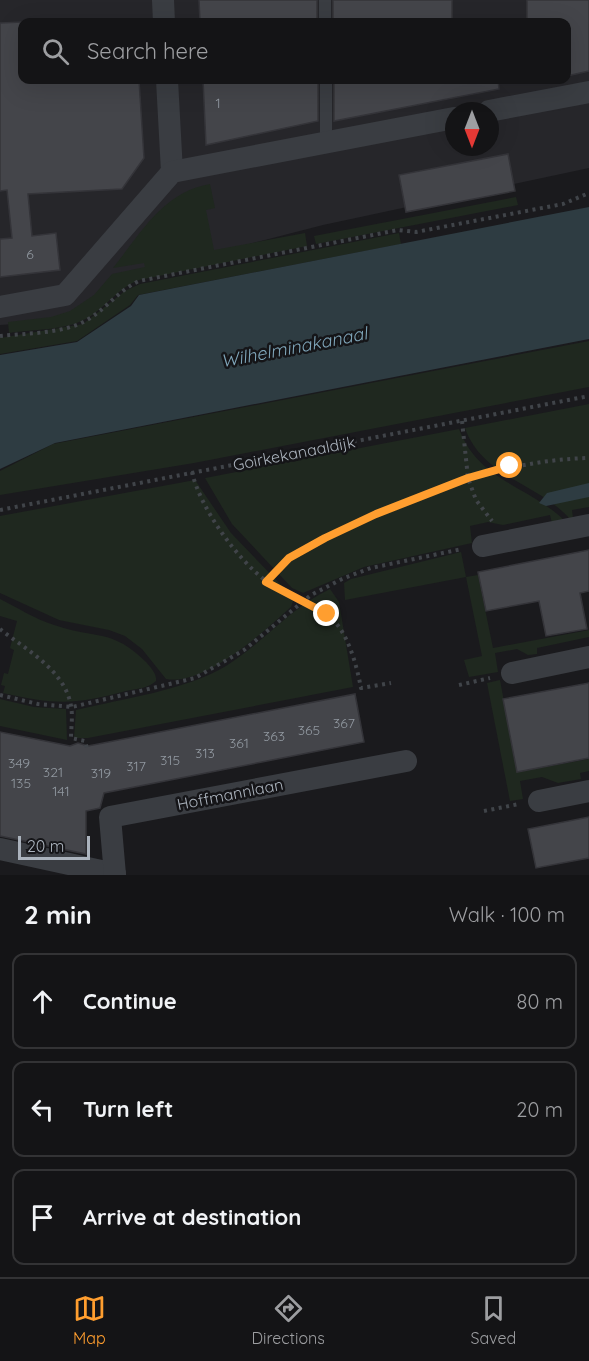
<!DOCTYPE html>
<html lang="en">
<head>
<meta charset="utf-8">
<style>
	body { margin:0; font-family:Quicksand,sans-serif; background:#212123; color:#f1f3f6 }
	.compass { position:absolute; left:445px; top:102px; width:54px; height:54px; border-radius:50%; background:#141416; box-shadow:0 6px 24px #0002; rotate:180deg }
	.scale { position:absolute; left:18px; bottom:15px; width:72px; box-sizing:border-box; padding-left:6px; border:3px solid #abb3bd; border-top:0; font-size:16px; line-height:21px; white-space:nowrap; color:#abb3bd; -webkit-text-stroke:4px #151518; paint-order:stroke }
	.stop { position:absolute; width:18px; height:18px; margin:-14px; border:4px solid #ff9e2f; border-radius:50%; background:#fff }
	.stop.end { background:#ff9e2f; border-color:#fff; box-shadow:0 2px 6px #0008 }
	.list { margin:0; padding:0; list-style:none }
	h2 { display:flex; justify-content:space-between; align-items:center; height:78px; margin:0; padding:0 24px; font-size:26px }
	h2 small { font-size:20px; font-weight:400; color:#9d9ea1 }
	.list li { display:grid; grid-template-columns:39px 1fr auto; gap:18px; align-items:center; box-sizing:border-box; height:96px; margin:0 12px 12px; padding:0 12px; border:2px solid #333335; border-radius:12px }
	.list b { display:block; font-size:22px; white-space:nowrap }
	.list em { font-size:20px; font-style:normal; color:#9d9ea1 }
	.icon { flex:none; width:33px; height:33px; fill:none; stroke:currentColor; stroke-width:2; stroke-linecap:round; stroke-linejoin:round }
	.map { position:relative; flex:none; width:589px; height:875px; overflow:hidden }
	.search { position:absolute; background:#141416; box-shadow:0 6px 24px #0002; left:18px; right:18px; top:18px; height:66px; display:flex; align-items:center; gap:15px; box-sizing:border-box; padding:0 21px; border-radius:12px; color:#9d9ea1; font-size:22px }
	.sheet { height:402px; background:#141416 }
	nav { display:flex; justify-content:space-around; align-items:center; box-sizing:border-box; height:84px; border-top:2px solid #333335; background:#141416; font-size:16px; color:#9d9ea1 }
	nav a { display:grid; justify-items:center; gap:3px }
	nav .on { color:#ff9e2f }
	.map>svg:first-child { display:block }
</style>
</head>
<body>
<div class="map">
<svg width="589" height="875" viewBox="0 0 589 875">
	<rect width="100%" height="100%" fill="#1a1a1d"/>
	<path fill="#26262a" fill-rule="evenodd" d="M0 0H589V168L323 225 112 279 71 320 0 325ZM22 22H566V80H22ZM454 111H490V147H454Z"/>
	<g fill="#1f281f">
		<path d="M210 184 215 208 206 210 214 250 305 233 307 246 139 280C119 288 108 304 91 316 68 331 35 329 9 333L8 322 51 317 70 311 94 295 112 274 145 267 144 263 113 268C141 233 163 192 210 184Z"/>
		<polygon points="516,197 518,205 316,244 314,236"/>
		<polygon points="399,233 401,244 138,295 130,305 77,341 0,354 0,338 83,324 125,291 140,284"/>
		<polygon points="589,341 589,387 194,463 0,495 0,471 53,444"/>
		<path d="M589 404V507L572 510 573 518 570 519C538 483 482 477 465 428Z"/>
		<path d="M459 429C479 481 527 485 564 520L552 523 550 515 503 525 488 522 470 526 472 543 364 567 303 593 292 588 232 524 205 478Z"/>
		<path d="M195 480 231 533 283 587 293 601 291 607C264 631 206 686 166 679L142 649 125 636 109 630 59 620 0 593V516Z"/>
		<polygon points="461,552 466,577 478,575 493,648 589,630 589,637 537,648 537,654 528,655 517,649 495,653 498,672 469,677 464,660 482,656 466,577 345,600 344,583 351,579"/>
		<path d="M330 589 339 602 353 687 88 738H74L76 710C121 699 187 690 226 666 263 643 291 607 330 589Z"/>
		<path d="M0 599C18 608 35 619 54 625 94 639 112 628 146 662 151 668 157 674 156 681 149 688 136 689 126 691 75 705 55 705 3 693L5 686 1 685 4 673 8 674 14 650 10 648 17 621 0 616Z"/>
		<polygon points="500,680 517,772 589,759 589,771 580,773 581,779 558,783 542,777 520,781 523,799 510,801 487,683"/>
		<polygon points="0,699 34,707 66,709 67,740 0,726"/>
	</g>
	<g fill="#2e3c42">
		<polygon points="589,207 589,339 55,443 0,469 0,355 77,342 131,306 139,295"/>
		<polygon points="589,483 589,497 546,506 539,503 547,493"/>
	</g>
	<g fill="#44454a" stroke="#343439" stroke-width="1.5">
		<polygon points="199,0 317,0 317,22 200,22"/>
		<rect x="333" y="0" width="119" height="22"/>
		<polygon points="527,0 589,0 589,71 567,76 567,22 527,22"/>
		<polygon points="22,22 22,80 139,80 144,158 122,189 28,194 32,236 56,233 60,270 0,277 0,239 12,238 7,190 0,191 0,23"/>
		<polygon points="203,80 318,80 318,121 206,145"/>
		<polygon points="334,80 498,80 499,89 334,121"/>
		<polygon points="508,154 515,191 406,212 399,175"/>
		<polygon points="589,550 589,591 580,593 587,629 546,636 539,601 486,611 478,572"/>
		<polygon points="589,683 589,758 517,772 503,699"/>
		<polygon points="355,694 364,742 104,793 100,808 86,811 86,854 0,836 0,732 70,746 78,743 88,746"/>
		<polygon points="589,817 589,858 536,868 528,829"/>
	</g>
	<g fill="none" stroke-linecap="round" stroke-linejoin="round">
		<g stroke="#404449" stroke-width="4" stroke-dasharray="3 4.5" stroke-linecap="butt">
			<path d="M0 336C27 333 63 334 87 320 106 309 119 290 139 281L398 230 416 232 563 204 589 193"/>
			<polyline points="462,421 468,478 476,500 492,521"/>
			<path d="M192 472C200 508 237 559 266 581 284 595 309 600 327 614 348 631 356 663 361 688L391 683"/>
			<polyline points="0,510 589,396"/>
			<path d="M266 581C274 574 281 565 289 558 307 544 333 535 354 525 429 490 505 460 589 458"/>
			<path d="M0 629C26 650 65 670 71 706 73 716 71 728 71 738L85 741 87 748"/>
			<polyline points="459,685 490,678"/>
			<polyline points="0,695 38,704 72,707 195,678 244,650 311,595 344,578 371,568 462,549"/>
			<polyline points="484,811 519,804"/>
		</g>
		<g stroke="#3a3d42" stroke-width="12">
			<polyline points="325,0 325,22"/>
			<polyline points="326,80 326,142"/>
		</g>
		<g stroke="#3a3d42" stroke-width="22">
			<polyline points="163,0 164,22"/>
			<polyline points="167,80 172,172"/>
			<polyline points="489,111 589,92"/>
			<polyline points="0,307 65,295 172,172 454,118"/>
			<polyline points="483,546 589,525"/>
			<polyline points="512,673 589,657"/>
			<polyline points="539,801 589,791"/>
			<polyline points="0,849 115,874"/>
			<polyline points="115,875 110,817 406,761"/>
		</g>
	</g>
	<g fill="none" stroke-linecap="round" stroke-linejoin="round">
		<polyline stroke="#ff9e2f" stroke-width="8" points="327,614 266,582 289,558 325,538 376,514 468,478 510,466"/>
	</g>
	<g text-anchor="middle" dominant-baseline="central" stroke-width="5" stroke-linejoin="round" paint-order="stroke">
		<g font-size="14" fill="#9198a0">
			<text x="218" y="103">1</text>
			<text x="30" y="254">6</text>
			<text x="344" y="723">367</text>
			<text x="309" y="730">365</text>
			<text x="274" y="736">363</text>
			<text x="239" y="743">361</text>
			<text x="205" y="753">313</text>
			<text x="170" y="760">315</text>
			<text x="19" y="763">349</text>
			<text x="136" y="766">317</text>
			<text x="53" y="772">321</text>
			<text x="101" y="773">319</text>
			<text x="21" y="783">135</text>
			<text x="61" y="791">141</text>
		</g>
		<g font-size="16" fill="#abb3bd" stroke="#151518">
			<text transform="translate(294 453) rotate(-11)">Goirkekanaaldijk</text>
			<text transform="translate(230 794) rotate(-11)">Hoffmannlaan</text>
		</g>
		<g font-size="18" font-style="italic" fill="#80a7bb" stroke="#151518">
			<text transform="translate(294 347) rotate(-11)">Wilhelminakanaal</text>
		</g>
	</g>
</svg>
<svg class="compass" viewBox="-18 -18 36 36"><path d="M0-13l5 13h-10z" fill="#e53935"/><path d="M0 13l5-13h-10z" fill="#9d9ea1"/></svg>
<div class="scale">20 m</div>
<div class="stop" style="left:510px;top:466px"></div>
<div class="stop end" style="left:327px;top:614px"></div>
<div class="search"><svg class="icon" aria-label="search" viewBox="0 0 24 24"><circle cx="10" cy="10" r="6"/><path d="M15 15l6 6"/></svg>Search here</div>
</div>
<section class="sheet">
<h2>2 min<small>Walk · 100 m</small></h2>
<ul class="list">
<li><svg class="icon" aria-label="ahead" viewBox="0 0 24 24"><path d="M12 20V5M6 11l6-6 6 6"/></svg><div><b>Continue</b></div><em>80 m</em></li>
<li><svg class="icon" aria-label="left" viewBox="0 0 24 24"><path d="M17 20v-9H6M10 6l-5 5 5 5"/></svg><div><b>Turn left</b></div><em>20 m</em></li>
<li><svg class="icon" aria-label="arrive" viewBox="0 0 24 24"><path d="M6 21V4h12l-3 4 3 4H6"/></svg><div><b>Arrive at destination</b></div></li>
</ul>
</section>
<nav>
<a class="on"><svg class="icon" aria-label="map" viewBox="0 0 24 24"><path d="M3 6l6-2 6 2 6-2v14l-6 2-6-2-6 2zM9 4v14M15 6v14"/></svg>Map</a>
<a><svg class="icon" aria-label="directions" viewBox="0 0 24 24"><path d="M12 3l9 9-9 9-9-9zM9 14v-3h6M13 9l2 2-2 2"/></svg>Directions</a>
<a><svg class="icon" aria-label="saved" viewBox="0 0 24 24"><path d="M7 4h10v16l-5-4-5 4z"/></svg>Saved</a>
</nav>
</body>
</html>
